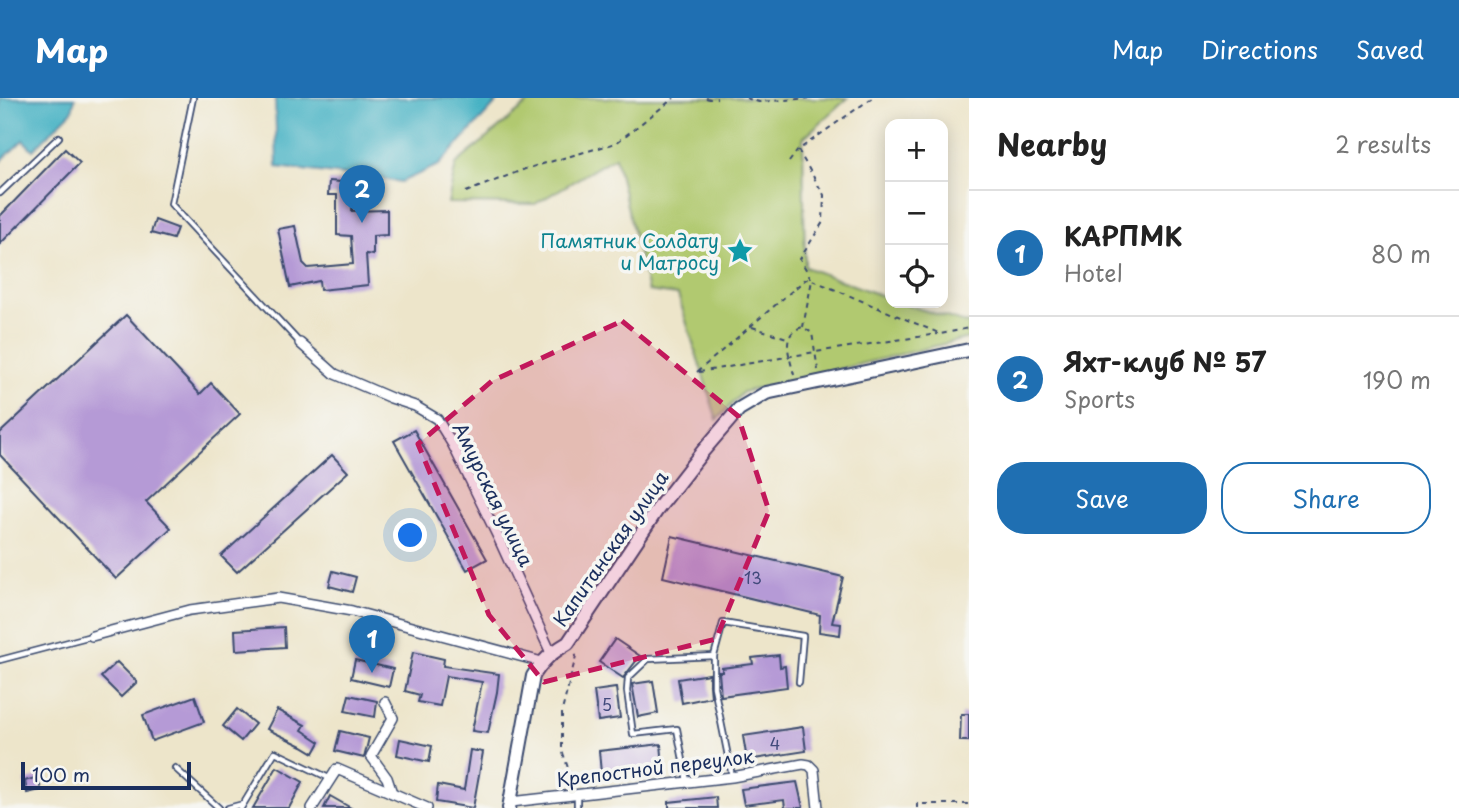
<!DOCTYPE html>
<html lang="en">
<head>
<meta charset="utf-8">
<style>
	body { margin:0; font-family:"Playpen Sans",sans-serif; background:#f6f6f6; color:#222 }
	.controls { position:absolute; right:21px; top:21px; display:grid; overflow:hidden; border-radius:14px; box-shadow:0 4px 18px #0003 }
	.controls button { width:63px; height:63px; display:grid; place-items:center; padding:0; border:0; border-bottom:2px solid #e0e0e0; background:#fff; color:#222; font:35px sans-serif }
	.scale { position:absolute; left:21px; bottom:18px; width:170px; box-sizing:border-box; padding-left:7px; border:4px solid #1b2f5e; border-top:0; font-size:19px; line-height:24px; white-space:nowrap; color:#1b2f5e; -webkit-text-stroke:5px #f6f6f2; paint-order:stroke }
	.you { position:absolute; left:411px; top:438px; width:24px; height:24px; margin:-18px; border:5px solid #fff; border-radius:50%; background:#1a73e8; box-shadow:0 0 0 10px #1a73e833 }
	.badge { display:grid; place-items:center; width:46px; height:46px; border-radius:50%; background:#1f6fb2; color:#fff; font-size:23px; font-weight:700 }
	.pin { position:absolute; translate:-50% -58px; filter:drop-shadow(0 2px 4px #0008) }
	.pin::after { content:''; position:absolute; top:37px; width:24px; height:21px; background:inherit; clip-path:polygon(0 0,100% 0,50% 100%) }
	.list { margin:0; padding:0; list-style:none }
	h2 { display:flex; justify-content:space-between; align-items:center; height:91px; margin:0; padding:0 28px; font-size:30px }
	h2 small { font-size:23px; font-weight:400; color:#767676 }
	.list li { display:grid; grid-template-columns:46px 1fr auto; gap:21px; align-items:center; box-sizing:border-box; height:126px; padding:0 28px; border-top:2px solid #e0e0e0 }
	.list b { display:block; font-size:26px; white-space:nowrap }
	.list p { margin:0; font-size:23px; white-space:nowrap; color:#767676 }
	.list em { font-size:23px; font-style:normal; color:#767676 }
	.actions { display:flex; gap:14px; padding:21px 28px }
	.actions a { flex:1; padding:16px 0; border:2px solid #1f6fb2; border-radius:28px; text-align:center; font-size:24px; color:#1f6fb2 }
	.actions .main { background:#1f6fb2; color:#fff }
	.icon { flex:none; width:38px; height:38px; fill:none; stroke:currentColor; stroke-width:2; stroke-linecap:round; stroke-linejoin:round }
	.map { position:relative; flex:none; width:969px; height:710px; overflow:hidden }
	header { display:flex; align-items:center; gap:42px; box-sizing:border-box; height:98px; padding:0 35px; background:#1f6fb2; color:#fff }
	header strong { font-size:33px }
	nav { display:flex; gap:38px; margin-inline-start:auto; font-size:24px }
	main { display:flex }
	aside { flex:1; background:#fff }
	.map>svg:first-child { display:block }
</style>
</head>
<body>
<header>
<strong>Map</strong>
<nav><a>Map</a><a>Directions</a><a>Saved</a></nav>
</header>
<main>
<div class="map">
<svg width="969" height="710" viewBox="0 0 969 710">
	<rect width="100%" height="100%" fill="#f6f6f2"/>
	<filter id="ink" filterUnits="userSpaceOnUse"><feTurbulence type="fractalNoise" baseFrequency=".0143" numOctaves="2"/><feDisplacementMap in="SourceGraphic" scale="14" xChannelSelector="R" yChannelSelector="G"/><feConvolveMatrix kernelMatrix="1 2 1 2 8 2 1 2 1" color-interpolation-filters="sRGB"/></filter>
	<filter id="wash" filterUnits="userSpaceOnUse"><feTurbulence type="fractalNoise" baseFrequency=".00686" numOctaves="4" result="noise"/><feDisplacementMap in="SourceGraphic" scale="28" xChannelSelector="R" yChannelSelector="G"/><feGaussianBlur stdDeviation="1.57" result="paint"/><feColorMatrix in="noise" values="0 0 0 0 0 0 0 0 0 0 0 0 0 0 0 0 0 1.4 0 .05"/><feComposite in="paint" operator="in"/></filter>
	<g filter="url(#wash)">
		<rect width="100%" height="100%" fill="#ede5ca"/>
		<polygon fill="#b1c96f" stroke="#667c66" stroke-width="2" points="534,0 848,0 803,40 805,169 890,201 890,205 900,205 969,226 969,240 743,294 717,322 678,197 648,193 615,59 535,106 448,105 456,66"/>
		<g fill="#46b2c4" stroke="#307091" stroke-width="2">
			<polygon points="0,0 75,0 72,13 33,52 23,42 0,64"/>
			<polygon points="275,0 502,0 497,4 439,67 401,84 377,80 361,90 361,79 277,69"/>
		</g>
		<g id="blocks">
			<g fill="#b59ad6">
				<polygon points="65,51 80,65 0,146 0,118"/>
				<polygon points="329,83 354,85 352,113 387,112 387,137 373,138 373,157 366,156 368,187 320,192 319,183 290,189 278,131 295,128 303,165 308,170 353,166 351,138 337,137 337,97 328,97"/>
				<polygon points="155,122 177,130 173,141 151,135"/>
				<polygon points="126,217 200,296 211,285 240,316 146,404 171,430 116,481 0,357 0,335"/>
				<polygon points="414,332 487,461 467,472 394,343"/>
				<polygon points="332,357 348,374 237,474 221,458"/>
				<polygon points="672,438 843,479 832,525 841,526 840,537 819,534 820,517 663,479"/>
				<polygon points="333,473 356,479 352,494 329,488"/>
				<polygon points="284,529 285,549 236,552 235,532"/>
				<polygon points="615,541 640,558 623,580 599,564"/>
				<polygon points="413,554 444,561 443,568 499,576 497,594 488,635 472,633 482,584 446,578 440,608 418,604 420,597 405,593"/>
				<polygon points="779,557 780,569 785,568 787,589 721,598 719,574 722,574 722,570 753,566 752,560"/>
				<polygon points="355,562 393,571 389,589 351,580"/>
				<polygon points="117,564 137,584 121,599 101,579"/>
				<polygon points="709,576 711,599 682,605 678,581"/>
				<polygon points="653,583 658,615 638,619 632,586"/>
				<polygon points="616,590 620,620 598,623 594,593"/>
				<polygon points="349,597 377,603 375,619 345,613"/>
				<polygon points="195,598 204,624 152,643 143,617"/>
				<polygon points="237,611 255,626 241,643 223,628"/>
				<polygon points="277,612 305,627 302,632 320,644 314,655 302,648 267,631"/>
				<polygon points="961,616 969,616 969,643 960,643"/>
				<polygon points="803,629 806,653 747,662 743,638"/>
				<polygon points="340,633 369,640 364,660 335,653"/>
				<polygon points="400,641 432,648 429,664 397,657"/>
				<polygon points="661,646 663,668 601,675 599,653"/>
				<polygon points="470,652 483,654 473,710 436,704 438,687 464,692"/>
				<polygon points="277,669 303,684 289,710 253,710"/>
				<polygon points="38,679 41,692 27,695 25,683"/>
				<polygon points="797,684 803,710 785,710 784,702 744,707 741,691"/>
				<polygon points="330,698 351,710 324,710"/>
				<polygon points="716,699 717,710 669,710 669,704"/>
			</g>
		</g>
	</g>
	<g filter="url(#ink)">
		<use href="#blocks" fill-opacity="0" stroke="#3a4a6e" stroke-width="2"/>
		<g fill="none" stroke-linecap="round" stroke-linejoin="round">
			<g stroke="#3a4a6e" stroke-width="8">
				<g id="lane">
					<polyline points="193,0 171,106 299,244"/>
					<polyline points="0,95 59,39"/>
					<polyline points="0,562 91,538"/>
					<polyline points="175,670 219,710"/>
					<polyline points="732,678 714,589 714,558 723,525 803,538 799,584"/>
					<polyline points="687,683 677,631 633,636 627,593 628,580 648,561 714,558"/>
					<polyline points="228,710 243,706"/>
					<polyline points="241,710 275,654 331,681"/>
					<polyline points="577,710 577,698"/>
				</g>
			</g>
			<g stroke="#3a4a6e" stroke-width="12">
				<g id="street">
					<polyline points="300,245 335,276 391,300 415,308 437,321 453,347 498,439 551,555"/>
					<polyline points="92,538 190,512 278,500 352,513 542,564"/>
					<polyline points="385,604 393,620 371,658 387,680 392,695"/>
					<polyline points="511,704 732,679 803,666 809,667 814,672 818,710"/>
					<polyline points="312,710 337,671 427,710"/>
				</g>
			</g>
			<g stroke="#3a4a6e" stroke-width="16">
				<path id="secondary" d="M509 710 533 578C544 561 551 555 568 545L657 412 703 353 739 311 766 295 969 252"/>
			</g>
			<g stroke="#3a4a6e" stroke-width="2" stroke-dasharray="5 5" stroke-linecap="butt">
				<polyline points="706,0 710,1 717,0"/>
				<polyline points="746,0 759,4 811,0"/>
				<polyline points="798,52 824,97 823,124 800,161 812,182 803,229"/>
				<polyline points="789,64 798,52 872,0"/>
				<polyline points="466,94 525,71 616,45 674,0"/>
				<polyline points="752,229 787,240"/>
				<polyline points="697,274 806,181 812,182 941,236 969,230"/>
				<polyline points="699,274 815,254 938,236"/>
				<path d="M794 277C790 259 779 235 803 229L812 235 818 272"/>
				<polyline points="574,688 562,652 562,613 576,558 575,553"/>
				<polyline points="917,710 917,706 969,706"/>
			</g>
			<use href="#lane" stroke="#fff" stroke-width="4.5"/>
			<use href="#street" stroke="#fff" stroke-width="9"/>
			<use href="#secondary" stroke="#fff" stroke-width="12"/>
		</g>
	</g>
	<path fill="#c2185b" fill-opacity="0.2" stroke="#c2185b" stroke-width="5" stroke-dasharray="14 9" stroke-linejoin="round" d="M622 223 738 318 769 413 716 541 544 584 489 517 418 346 492 283Z"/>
	<defs>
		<g id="sight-bare" transform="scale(2.1)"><path d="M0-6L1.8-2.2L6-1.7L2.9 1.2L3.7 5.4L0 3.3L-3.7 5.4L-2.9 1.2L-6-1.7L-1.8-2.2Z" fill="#0f9aa8" stroke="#f6f6f2" stroke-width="2.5" paint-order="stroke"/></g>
	</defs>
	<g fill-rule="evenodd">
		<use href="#sight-bare" x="740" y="153"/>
	</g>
	<g text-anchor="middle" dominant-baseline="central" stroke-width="7" stroke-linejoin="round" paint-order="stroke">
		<g font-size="16" fill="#424a7c">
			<text x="753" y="479">13</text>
			<text x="607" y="606">5</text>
			<text x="775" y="645">4</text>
		</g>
		<g font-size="19" fill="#0d838f" stroke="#f6f6f2" text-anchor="end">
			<text x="719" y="142">Памятник Солдату<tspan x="719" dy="22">и Матросу</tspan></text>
		</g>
		<g font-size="19" fill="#1b2f5e" stroke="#f6f6f2">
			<text transform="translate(494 396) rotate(64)">Амурская улица</text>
			<text transform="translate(610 450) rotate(-55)">Капитанская улица</text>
			<text transform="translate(655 669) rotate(-7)">Крепостной переулок</text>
		</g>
	</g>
</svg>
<div class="controls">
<button>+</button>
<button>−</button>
<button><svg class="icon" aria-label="locate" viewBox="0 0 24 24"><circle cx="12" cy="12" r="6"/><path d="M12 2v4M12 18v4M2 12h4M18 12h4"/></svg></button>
</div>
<div class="scale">100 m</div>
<div class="you"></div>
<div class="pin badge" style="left:372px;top:575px">1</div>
<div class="pin badge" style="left:362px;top:125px">2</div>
</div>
<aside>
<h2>Nearby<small>2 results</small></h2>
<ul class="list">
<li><span class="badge">1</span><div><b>КАРПМК</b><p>Hotel</p></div><em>80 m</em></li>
<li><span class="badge">2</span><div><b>Яхт-клуб № 57</b><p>Sports</p></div><em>190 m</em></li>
</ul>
<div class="actions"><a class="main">Save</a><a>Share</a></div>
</aside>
</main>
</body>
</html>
